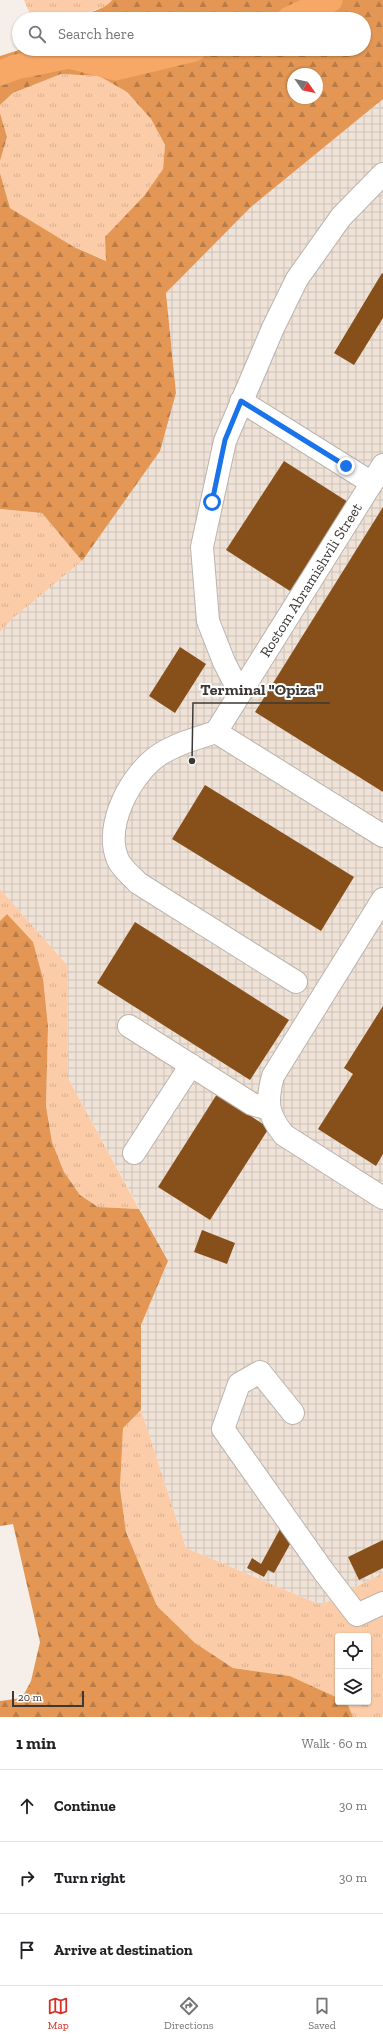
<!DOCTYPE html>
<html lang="en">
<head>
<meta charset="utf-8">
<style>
	body { margin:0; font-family:"Zilla Slab",serif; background:#f6f6f6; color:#202124 }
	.controls { position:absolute; right:12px; bottom:12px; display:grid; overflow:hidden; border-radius:4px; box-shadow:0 1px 3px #0004 }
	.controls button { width:36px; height:36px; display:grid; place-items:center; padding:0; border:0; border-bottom:1px solid #e0e0e0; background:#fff; color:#202124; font:20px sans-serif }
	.compass { position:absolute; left:287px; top:68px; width:36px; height:36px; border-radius:50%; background:#fff; box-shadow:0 1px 3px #0004; rotate:124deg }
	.scale { position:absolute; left:12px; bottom:10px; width:72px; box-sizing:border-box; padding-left:4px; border:2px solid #3b3836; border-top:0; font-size:11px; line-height:14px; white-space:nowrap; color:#3b3836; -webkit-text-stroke:3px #fff; paint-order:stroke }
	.stop { position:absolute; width:12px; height:12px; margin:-9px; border:3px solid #1a73e8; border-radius:50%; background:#fff }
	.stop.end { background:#1a73e8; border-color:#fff; box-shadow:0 1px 4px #0008 }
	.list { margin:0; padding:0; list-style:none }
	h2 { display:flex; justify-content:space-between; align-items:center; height:52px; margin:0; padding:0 16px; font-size:17px }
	h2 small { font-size:13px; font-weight:400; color:#757577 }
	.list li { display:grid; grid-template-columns:26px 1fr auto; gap:12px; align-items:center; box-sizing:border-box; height:72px; padding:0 16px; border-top:1px solid #e0e0e0 }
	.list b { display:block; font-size:15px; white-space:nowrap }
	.list em { font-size:13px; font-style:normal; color:#757577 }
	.icon { flex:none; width:22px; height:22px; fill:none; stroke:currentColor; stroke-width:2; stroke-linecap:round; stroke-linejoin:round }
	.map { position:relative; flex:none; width:383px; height:1717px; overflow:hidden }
	.search { position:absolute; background:#fff; box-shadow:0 1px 3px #0004; left:12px; right:12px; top:12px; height:44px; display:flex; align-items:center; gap:10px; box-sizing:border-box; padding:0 14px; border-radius:22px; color:#757577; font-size:15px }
	.sheet { height:268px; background:#fff }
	nav { display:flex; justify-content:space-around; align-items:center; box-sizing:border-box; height:56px; border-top:1px solid #e0e0e0; background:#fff; font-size:11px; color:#757577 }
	nav a { display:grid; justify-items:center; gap:2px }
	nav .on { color:#d93025 }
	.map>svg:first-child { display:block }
</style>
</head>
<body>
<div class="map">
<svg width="383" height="1717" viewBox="0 0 383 1717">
	<defs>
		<pattern id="industrial-grid" width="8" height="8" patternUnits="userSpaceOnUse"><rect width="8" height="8" fill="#efe2d7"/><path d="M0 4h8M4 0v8" fill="none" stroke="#cec3b9"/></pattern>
		<pattern id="grass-tufts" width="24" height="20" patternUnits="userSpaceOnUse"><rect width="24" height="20" fill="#fbcca7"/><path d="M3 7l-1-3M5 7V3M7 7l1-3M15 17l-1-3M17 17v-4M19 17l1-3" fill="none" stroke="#d8b090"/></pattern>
		<pattern id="forest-firs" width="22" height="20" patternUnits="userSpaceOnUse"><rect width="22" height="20" fill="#e49754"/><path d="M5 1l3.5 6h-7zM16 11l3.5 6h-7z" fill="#ba7c46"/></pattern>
	</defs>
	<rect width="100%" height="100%" fill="#f6eee8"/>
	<polygon fill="url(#industrial-grid)" points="383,99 383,1573 321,1605 186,1548 141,1410 141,1325 168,1261 68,1078 67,965 0,889 0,632 12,619 82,561 176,393 166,293 251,207"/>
	<g fill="url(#grass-tufts)">
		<polygon points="24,0 112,0 108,6 85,13 76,19 32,19"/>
		<polygon points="61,74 99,76 127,92 151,119 165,145 163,169 144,196 107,261 74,247 10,208 0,173 0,161 7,137 0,113 0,105 13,93"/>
		<polygon points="0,509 42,513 82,561 12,619 0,632"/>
		<polygon points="0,889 67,965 68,1078 139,1209 98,1207 80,1195 64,1172 52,1142 46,1106 48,1027 8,914 0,921"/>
		<polygon points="141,1410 186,1548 321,1605 383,1573 383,1717 353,1717 346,1702 368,1702 368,1636 338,1636 338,1698 290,1676 233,1668 195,1643 157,1606 126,1532 120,1488 123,1427"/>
	</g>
	<g fill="url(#forest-firs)" fill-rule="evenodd">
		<path d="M112 0H383V99L251 207 166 293 176 393 160 451 82 561 42 513 0 509V173L10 208 74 247 106 261 105 237 144 196 163 169 165 145 151 119 127 92 99 76 61 74 13 93 0 105V56L22 49H364V19H76C87 11 104 11 112 0ZM293 74H317V98H293Z"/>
		<polygon points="0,113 7,137 0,161"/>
		<polygon points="7,914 33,942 43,979 48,1027 46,1106 52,1142 64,1172 80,1195 98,1207 139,1209 168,1261 141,1325 141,1410 123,1428 120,1488 126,1532 157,1606 195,1643 233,1668 290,1676 338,1698 338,1702 347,1703 353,1717 0,1717 0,1701 22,1698 31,1681 40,1642 13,1524 0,1526 0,921"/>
	</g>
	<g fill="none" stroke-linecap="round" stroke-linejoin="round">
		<g stroke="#f7a866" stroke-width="25">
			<polyline points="289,19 330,0"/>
			<polyline points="0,73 16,67 69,56 115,68 194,49"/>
		</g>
	</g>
	<g fill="#87501a">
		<polygon points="382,273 383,274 383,318 354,365 334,353"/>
		<polygon points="284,461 348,502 290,591 226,550"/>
		<polygon points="383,507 383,792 255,712"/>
		<polygon points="180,647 206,664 175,713 149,696"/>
		<polygon points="205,785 354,877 321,931 172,839"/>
		<polygon points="135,922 289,1020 250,1080 97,983"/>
		<polygon points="383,1006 383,1154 376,1166 318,1129 353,1074 344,1068"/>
		<polygon points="217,1094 269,1128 210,1220 158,1187"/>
		<polygon points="202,1230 235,1243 227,1264 194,1252"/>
		<polygon points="280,1529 294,1537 274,1573 268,1570 264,1577 247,1568 252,1558 261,1564"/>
		<polygon points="383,1540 383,1568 359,1580 348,1557"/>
	</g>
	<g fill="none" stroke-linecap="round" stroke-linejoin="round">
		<g stroke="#bbb4ae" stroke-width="24">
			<g id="minor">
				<polyline points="241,401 372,483"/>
				<polyline points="240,693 224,662 208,621 202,547 225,441 273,328 297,279 341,217 383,174"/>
				<path d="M216 732C197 738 176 744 159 755 131 774 103 826 118 860 122 869 132 876 138 883L296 982"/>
				<polyline points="216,732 383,465"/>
				<polyline points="216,732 383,836"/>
				<path d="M383 899 273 1076C266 1102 267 1114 284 1135L383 1198"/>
				<polyline points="129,1026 252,1104 269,1109"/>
				<polyline points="134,1153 191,1065"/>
				<polyline points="293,1413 260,1372 239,1384 223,1429 324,1572 357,1615 383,1603"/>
			</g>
		</g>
		<use href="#minor" stroke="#fff" stroke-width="22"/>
	</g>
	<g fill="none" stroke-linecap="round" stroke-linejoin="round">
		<polyline stroke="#1a73e8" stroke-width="5" points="212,502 225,440 241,401 346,466"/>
	</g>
	<g text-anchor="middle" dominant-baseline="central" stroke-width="4" stroke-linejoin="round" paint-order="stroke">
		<g font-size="15" fill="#3b3836" stroke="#fff">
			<text transform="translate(311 580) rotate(-58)">Rostom Abramishvili Street</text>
		</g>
	</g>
	<path fill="none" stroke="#3b3836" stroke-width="1.5" d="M192 761L193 703H330"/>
	<circle fill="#3b3836" stroke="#fff" stroke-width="1.5" cx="192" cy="761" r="4"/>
	<g font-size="16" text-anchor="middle" font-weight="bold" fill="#3b3836" stroke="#fff" stroke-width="4" stroke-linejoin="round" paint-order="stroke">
		<text x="261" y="695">Terminal "Opiza"</text>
	</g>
</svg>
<div class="controls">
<button><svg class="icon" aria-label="locate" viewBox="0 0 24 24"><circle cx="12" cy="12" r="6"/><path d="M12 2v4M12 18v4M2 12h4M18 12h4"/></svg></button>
<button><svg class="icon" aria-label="layers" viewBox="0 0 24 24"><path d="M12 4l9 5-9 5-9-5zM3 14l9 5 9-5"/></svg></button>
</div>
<svg class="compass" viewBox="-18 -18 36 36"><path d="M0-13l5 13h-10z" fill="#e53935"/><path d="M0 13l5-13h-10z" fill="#757577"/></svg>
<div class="scale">20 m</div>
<div class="stop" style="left:212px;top:502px"></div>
<div class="stop end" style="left:346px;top:466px"></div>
<div class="search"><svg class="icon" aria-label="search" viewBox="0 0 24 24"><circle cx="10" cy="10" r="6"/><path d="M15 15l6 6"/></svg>Search here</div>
</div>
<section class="sheet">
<h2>1 min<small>Walk · 60 m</small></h2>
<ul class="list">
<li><svg class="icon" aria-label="ahead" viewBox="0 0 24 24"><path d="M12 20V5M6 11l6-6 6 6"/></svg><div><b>Continue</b></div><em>30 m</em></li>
<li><svg class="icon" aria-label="right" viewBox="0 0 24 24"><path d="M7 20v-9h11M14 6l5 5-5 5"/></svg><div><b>Turn right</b></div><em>30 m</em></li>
<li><svg class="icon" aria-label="arrive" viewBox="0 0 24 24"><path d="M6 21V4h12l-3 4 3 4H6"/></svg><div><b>Arrive at destination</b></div></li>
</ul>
</section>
<nav>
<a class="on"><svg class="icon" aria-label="map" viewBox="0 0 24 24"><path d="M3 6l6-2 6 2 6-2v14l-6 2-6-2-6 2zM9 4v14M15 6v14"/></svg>Map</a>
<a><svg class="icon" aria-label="directions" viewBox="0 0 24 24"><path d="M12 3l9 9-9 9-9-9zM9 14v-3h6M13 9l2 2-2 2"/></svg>Directions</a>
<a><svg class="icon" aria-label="saved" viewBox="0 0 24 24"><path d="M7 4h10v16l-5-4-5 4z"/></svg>Saved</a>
</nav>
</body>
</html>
